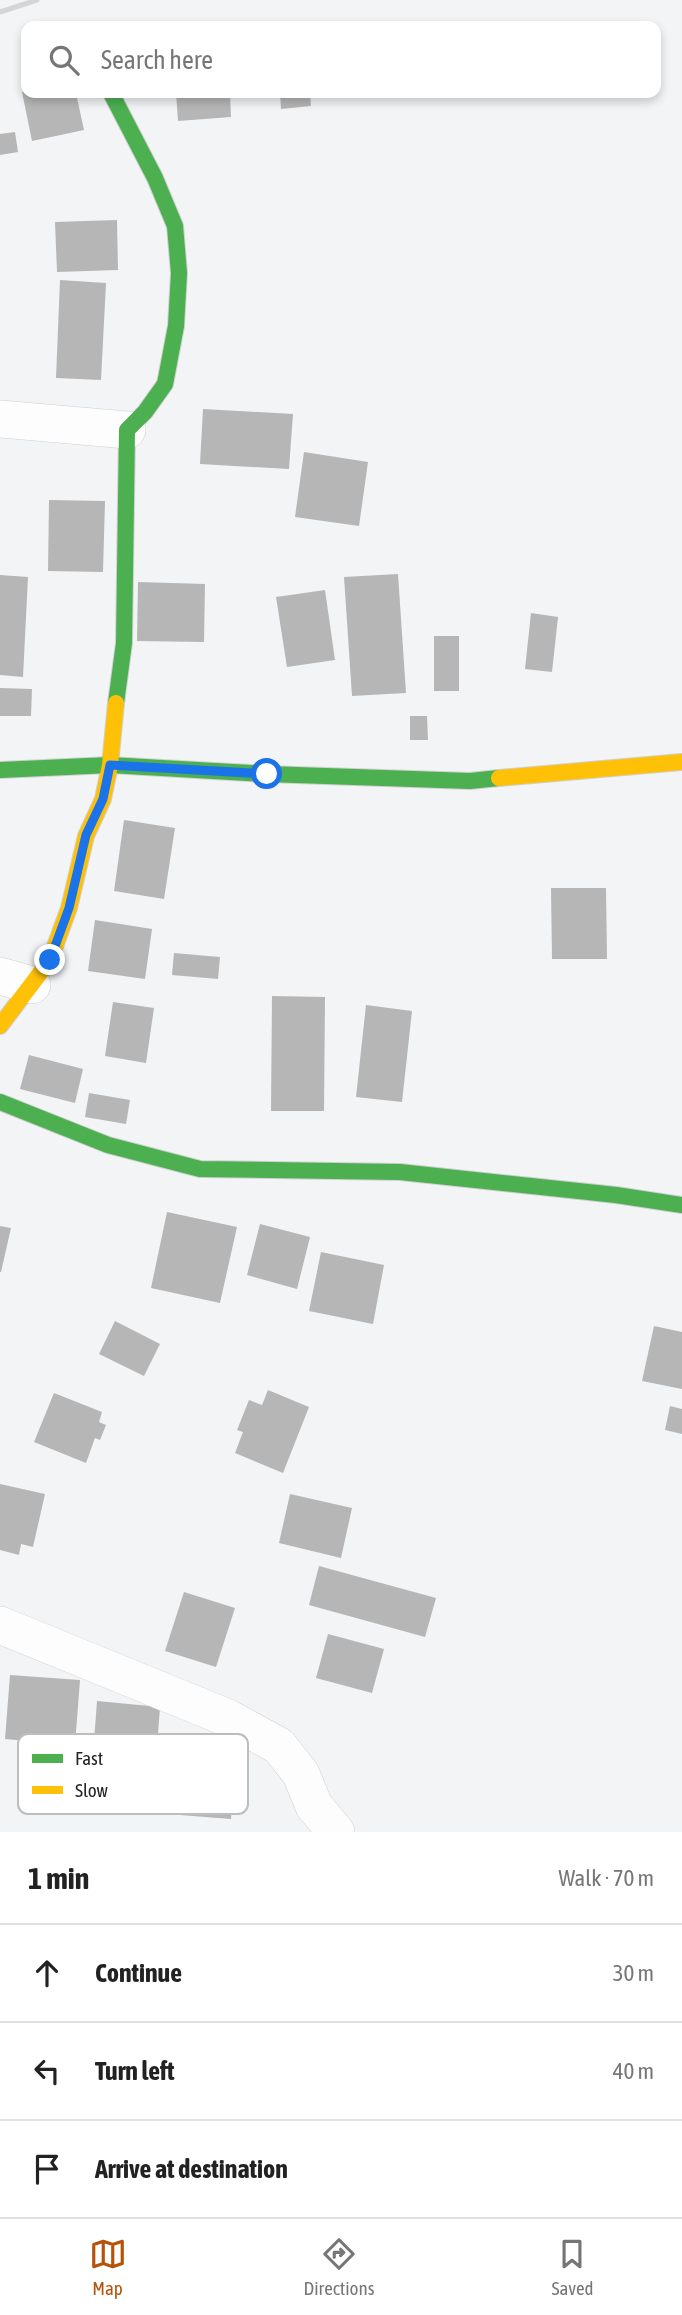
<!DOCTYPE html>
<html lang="en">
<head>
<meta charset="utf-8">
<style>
	body { margin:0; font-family:"Asap Condensed",sans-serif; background:#f2f2f2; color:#222 }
	.stop { position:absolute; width:21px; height:21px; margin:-16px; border:5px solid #1a73e8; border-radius:50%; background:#fff }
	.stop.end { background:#1a73e8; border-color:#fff; box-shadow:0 2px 7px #0008 }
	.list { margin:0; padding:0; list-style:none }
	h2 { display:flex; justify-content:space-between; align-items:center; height:91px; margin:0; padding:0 28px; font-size:30px }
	h2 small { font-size:23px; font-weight:400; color:#767676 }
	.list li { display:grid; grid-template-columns:46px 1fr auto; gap:21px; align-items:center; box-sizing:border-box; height:98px; padding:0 28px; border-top:2px solid #e0e0e0 }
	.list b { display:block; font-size:26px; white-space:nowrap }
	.list em { font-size:23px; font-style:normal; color:#767676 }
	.icon { flex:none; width:38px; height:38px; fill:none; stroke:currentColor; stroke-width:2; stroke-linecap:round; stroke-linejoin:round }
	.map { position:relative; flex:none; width:682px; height:1832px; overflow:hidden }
	.search { position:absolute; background:#fff; box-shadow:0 4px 10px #0003; left:21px; right:21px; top:21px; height:77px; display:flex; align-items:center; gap:18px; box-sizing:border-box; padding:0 24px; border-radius:14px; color:#767676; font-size:26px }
	.sheet { height:385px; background:#fff }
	nav { display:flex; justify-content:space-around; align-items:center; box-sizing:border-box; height:98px; border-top:2px solid #e0e0e0; background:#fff; font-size:19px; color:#767676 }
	nav a { display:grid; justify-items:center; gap:4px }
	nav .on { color:#b45309 }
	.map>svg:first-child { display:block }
</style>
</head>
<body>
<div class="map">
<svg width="682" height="1832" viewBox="0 0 682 1832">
	<rect width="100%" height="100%" fill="#f2f4f6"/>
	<g fill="#b6b6b6">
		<polygon points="26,91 76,93 84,130 32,141 22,92"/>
		<polygon points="176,93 230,93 231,117 178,121"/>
		<polygon points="280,93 310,93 311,106 281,109"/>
		<polygon points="15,132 18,152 0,155 0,134"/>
		<polygon points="117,220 118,270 57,272 55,222"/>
		<polygon points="60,280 106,283 101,380 56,378"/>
		<polygon points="203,409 293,414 289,469 200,464"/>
		<polygon points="304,452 368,462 359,526 295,517"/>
		<polygon points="49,500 105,501 103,572 48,571"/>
		<polygon points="398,574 406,693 352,696 344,577"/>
		<polygon points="0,575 28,577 23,677 0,675"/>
		<polygon points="138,582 205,584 204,642 137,641"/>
		<polygon points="325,590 335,660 287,667 276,597"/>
		<polygon points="531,613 558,617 552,672 525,669"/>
		<rect x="434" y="636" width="25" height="55"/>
		<polygon points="0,688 32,689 31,716 0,716"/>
		<polygon points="410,716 427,716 428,740 410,740"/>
		<polygon points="124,820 175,828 164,899 114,891"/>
		<polygon points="551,888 606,888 607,959 552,959"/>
		<polygon points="95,920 152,929 145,979 88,971"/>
		<polygon points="174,953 220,957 218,979 172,975"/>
		<polygon points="272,996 325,997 324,1111 271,1111"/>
		<polygon points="113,1002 154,1008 146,1063 105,1056"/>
		<polygon points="366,1005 412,1011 402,1102 356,1097"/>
		<polygon points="29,1055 83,1069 75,1103 20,1089"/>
		<polygon points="89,1093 130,1100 126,1124 85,1117"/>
		<polygon points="167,1212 237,1227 220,1303 151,1288"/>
		<polygon points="260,1224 310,1237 297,1289 247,1275"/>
		<polygon points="0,1226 11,1228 1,1272 0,1272"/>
		<polygon points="321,1252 384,1265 373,1324 309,1311"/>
		<polygon points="115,1321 160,1344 144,1376 99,1354"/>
		<polygon points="654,1326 682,1332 682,1389 642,1381"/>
		<polygon points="268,1390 309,1407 283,1473 235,1453 243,1432 237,1430 249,1400 262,1405"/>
		<polygon points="54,1393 102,1412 99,1422 106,1425 100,1440 95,1438 86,1463 34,1442"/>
		<polygon points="670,1406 682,1409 682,1434 665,1430"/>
		<polygon points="0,1484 45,1494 33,1547 21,1544 19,1555 0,1550"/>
		<polygon points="290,1494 352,1508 341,1558 279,1543"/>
		<polygon points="319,1566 436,1598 425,1637 309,1605"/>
		<polygon points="184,1592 235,1608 216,1667 165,1651"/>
		<polygon points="328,1634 384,1649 372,1693 316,1678"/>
		<polygon points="10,1675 80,1680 75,1745 5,1739"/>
		<polygon points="97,1701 160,1707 156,1760 93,1755"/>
		<polygon points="171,1767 235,1772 231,1819 167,1814"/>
	</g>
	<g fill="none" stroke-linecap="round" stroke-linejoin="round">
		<g stroke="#cfd0d1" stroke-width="38">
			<g id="street">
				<polyline points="0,419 127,430"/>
				<polyline points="0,976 32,985"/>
				<polyline points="0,1625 228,1718 279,1746 301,1774 314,1806 336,1832"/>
			</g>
		</g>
		<g stroke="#cfd0d1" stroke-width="18">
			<g id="fast">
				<polyline points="111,93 155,178 175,226 179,273 176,326 165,384 145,412 127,430 124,643 116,703"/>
				<polyline points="0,770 110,765 267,774 470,781 499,778"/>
				<polyline points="0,1102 108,1145 200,1169 400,1172 616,1195 682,1205"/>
			</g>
		</g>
		<g stroke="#cfd0d1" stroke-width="18">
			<g id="slow">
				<polyline points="499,778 682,762"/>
				<polyline points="0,1026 50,960 69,908 86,836 103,799 110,765 116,703"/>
			</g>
		</g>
		<use href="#street" stroke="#fdfdfe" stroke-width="37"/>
		<use href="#fast" stroke="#4caf50" stroke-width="16"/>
		<use href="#slow" stroke="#ffc107" stroke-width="16"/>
		<polyline stroke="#d5d5d7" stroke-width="5" points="0,12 37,0"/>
	</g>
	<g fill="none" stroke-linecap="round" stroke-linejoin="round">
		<polyline stroke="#1a73e8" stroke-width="9" points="50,960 69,908 86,835 103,799 110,765 267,774"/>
	</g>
	<rect x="18" y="1734" width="230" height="80" rx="10" fill="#fff" stroke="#bdbdbe" stroke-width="2"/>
	<rect x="32" y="1754" width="31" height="9" fill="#4caf50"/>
	<rect x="32" y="1786" width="31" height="8" fill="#ffc107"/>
	<g font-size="19" fill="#242426">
		<text x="75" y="1765">Fast</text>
		<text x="75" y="1797">Slow</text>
	</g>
</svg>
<div class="stop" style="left:267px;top:774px"></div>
<div class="stop end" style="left:50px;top:960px"></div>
<div class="search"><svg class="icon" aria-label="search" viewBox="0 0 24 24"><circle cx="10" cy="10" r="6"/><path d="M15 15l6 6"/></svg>Search here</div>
</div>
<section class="sheet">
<h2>1 min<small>Walk · 70 m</small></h2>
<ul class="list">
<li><svg class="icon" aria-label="ahead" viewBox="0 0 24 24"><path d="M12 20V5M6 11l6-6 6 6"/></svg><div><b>Continue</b></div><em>30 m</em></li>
<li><svg class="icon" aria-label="left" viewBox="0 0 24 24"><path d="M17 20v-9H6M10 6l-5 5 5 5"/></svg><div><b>Turn left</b></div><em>40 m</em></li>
<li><svg class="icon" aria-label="arrive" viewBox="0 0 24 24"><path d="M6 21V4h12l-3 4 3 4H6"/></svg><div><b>Arrive at destination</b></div></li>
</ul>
</section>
<nav>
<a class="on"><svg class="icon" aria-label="map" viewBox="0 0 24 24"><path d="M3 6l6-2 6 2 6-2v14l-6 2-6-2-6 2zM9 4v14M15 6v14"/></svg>Map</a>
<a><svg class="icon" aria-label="directions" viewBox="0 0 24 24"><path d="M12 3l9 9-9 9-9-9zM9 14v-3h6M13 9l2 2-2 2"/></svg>Directions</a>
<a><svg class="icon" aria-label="saved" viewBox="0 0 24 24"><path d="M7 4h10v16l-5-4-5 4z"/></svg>Saved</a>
</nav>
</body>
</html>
